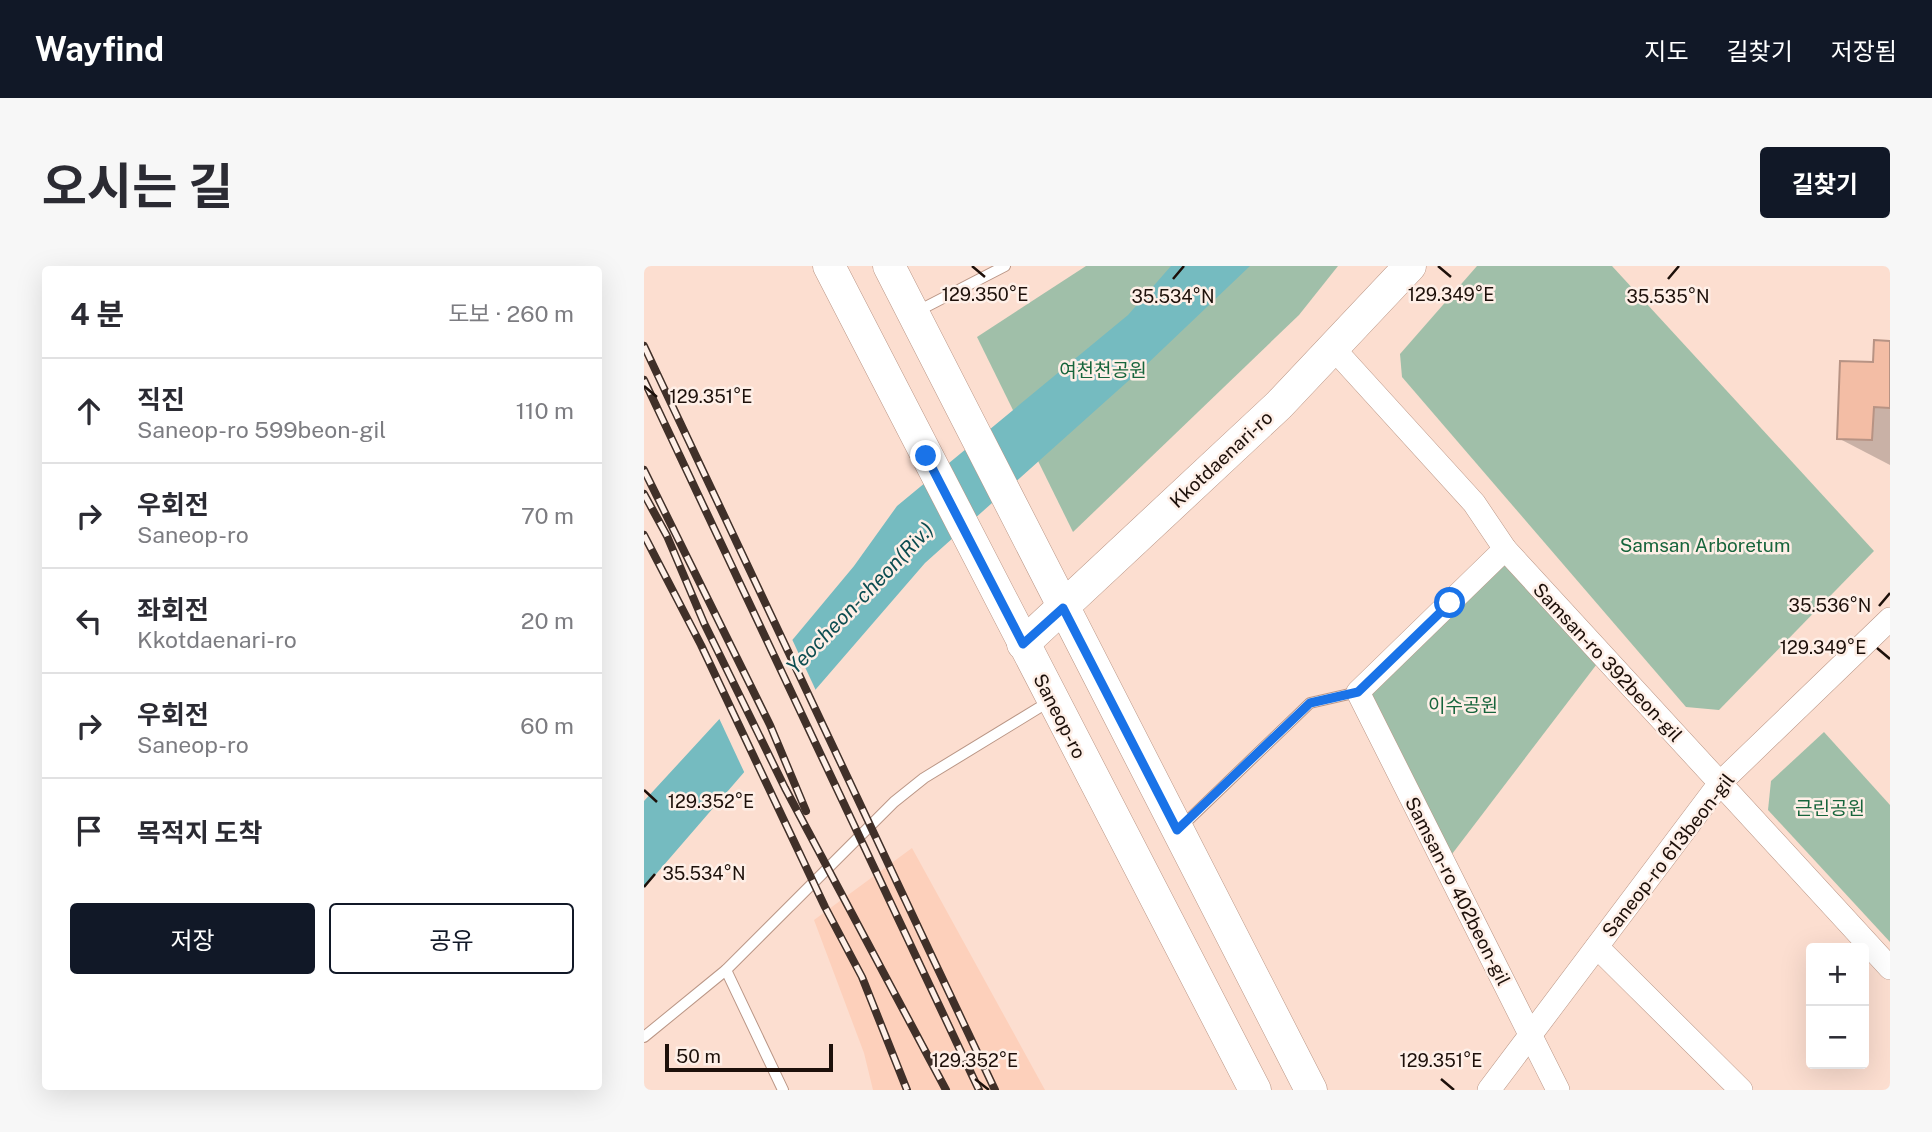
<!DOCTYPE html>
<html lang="ko">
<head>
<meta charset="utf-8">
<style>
	body { margin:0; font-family:"Public Sans","Noto Sans KR",sans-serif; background:#f7f7f7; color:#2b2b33 }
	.controls { position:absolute; right:21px; bottom:21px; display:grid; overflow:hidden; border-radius:7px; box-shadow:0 7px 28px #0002 }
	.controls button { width:63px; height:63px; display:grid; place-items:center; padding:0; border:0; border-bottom:2px solid #e1e1e2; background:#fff; color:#2b2b33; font:35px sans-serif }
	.scale { position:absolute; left:21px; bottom:18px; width:168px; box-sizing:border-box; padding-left:7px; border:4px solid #1d100a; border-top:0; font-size:19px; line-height:24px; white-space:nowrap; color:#1d100a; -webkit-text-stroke:5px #feefe7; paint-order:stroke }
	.stop { position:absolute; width:21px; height:21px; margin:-16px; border:5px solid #1a73e8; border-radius:50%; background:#fff }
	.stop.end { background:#1a73e8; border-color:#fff; box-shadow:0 2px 7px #0008 }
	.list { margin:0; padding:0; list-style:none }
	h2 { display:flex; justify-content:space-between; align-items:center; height:91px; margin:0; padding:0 28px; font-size:30px }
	h2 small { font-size:23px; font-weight:400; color:#7c7c81 }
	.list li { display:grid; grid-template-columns:46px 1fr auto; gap:21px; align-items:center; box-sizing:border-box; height:105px; padding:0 28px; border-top:2px solid #e1e1e2 }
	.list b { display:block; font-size:26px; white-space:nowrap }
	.list p { margin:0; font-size:23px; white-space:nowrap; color:#7c7c81 }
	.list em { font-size:23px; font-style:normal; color:#7c7c81 }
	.actions { display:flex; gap:14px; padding:21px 28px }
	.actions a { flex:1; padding:16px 0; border:2px solid #111827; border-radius:7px; text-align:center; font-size:24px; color:#111827 }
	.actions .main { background:#111827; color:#fff }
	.icon { flex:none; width:38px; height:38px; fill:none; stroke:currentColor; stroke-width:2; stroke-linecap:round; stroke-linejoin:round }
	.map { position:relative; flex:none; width:1246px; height:824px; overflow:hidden; border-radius:7px }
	header { display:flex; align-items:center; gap:42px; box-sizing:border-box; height:98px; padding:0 35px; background:#111827; color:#fff }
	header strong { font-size:33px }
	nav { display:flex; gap:38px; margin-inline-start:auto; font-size:24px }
	.intro { display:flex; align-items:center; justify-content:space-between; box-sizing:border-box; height:168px; padding:0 42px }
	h1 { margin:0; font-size:49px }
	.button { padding:18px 32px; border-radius:7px; background:#111827; color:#fff; font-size:24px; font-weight:700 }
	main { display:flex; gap:42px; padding:0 42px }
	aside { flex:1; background:#fff; border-radius:7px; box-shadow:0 7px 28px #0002 }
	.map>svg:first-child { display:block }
</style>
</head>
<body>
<header>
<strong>Wayfind</strong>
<nav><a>지도</a><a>길찾기</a><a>저장됨</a></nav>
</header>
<div class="intro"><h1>오시는 길</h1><a class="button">길찾기</a></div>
<main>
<aside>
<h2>4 분<small>도보 · 260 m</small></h2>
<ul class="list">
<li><svg class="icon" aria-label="ahead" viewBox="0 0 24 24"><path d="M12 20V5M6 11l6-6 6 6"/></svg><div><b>직진</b><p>Saneop-ro 599beon-gil</p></div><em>110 m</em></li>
<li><svg class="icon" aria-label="right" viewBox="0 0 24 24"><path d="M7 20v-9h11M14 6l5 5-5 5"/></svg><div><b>우회전</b><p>Saneop-ro</p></div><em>70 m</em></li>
<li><svg class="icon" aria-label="left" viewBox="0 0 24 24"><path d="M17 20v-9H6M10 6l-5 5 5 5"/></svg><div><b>좌회전</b><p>Kkotdaenari-ro</p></div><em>20 m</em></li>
<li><svg class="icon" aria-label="right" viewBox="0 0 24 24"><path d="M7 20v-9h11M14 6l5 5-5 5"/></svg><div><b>우회전</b><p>Saneop-ro</p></div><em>60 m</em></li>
<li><svg class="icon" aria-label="arrive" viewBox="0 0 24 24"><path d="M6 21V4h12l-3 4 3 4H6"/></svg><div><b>목적지 도착</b></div></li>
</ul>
<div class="actions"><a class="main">저장</a><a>공유</a></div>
</aside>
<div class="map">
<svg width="1246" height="824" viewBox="0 0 1246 824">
	<rect width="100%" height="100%" fill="#fcded0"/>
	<polygon fill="#fdd0bb" points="268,582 401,824 229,824 220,787 170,654"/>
	<g fill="#a0bfa9">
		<polygon points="442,0 694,0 655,49 429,266 333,71"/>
		<polygon points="833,0 968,0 1230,285 1075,444 1042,441 758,111 756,88"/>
		<polygon points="861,283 959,390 805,592 714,426"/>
		<polygon points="1180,466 1246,539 1246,676 1124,544 1127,515"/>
	</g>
	<polygon fill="#75bbc0" points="527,0 606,0 501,100 281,297 0,622 0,535 150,372 210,300 253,240 484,49"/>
	<polygon fill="#fcded0" points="147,371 174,429 102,510 74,450"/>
	<polygon fill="#0003" points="1246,76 1246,199 1194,172 1230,98"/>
	<polygon fill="#f3bda5" stroke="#b79384" stroke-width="2" points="1230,74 1246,75 1246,142 1230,141 1228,174 1193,173 1196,95 1229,96"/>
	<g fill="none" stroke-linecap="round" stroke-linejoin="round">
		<g stroke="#ba9686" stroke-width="12">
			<g id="lane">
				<polyline points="270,47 361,0"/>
				<polyline points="537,561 666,437 714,426"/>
				<polyline points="82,704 139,824"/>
				<polyline points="0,771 82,704 250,536 280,512 406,435"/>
			</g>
		</g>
		<g stroke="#ba9686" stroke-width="24">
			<g id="street">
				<polyline points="690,83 830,237 861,283 1246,702"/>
				<polyline points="861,283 714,426 914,824"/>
				<polyline points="953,681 1097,824"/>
				<polyline points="845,824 1076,517 1246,353"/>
			</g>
		</g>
		<g stroke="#ba9686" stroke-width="33">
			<g id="secondary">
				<polyline points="185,0 611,824"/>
				<polyline points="245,0 667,824"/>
				<polyline points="379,378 635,139 766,0"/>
			</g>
		</g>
		<use href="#lane" stroke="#fff" stroke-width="10"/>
		<use href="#street" stroke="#fff" stroke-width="23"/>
		<use href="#secondary" stroke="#fff" stroke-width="32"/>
		<g stroke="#403029" stroke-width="8">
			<g id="rail">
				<polyline points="0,80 351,824"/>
				<polyline points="0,114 335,824"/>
				<polyline points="0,204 126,459 162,545"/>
				<polyline points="0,228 23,270 60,357 141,522 302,824"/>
				<polyline points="0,269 57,379 181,641 218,711 263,824"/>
			</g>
		</g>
		<use href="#rail" stroke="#feefe7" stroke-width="5" stroke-dasharray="16" stroke-linecap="butt"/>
	</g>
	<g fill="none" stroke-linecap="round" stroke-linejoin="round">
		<polyline stroke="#1a73e8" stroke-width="9" points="282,190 379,378 419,342 533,564 666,437 714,426 806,337"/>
	</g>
	<path fill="none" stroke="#1d100a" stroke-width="2.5" d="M328 0 341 11M794 0 807 11M529 13 540 0M1024 13 1035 0M0 120 13 131M1235 340 1246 327M1233 382 1246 393M0 524 13 536M0 621 11 608M331 813 345 824M797 813 810 824"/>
	<g text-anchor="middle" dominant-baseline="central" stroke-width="5" stroke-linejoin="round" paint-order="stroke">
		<g font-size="19" fill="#17653c" stroke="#feefe7">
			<text x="459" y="104">여천천공원</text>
			<text x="1061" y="279">Samsan Arboretum</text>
			<text x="819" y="439">이수공원</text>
			<text x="1186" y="542">근린공원</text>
		</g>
		<g font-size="19" fill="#1d100a" stroke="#feefe7">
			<text transform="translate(577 193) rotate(-43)">Kkotdaenari-ro</text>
			<text transform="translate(964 396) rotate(47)">Samsan-ro 392beon-gil</text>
			<text transform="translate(416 450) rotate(63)">Saneop-ro</text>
			<text transform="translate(1024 589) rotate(-52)">Saneop-ro 613beon-gil</text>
			<text transform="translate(814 625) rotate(63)">Samsan-ro 402beon-gil</text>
		</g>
		<g font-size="21" font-style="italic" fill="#0d4d51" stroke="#feefe7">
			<text transform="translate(216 332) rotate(-46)">Yeocheon-cheon(Riv.)</text>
		</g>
	</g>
	<g font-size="18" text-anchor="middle" fill="#1d100a" stroke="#feefe7" stroke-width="5" stroke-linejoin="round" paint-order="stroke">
		<text x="341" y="35">129.350°E</text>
		<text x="807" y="35">129.349°E</text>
		<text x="529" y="37">35.534°N</text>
		<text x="1024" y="37">35.535°N</text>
		<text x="67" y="137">129.351°E</text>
		<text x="1186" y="346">35.536°N</text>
		<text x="1179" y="388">129.349°E</text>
		<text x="67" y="542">129.352°E</text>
		<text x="60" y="614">35.534°N</text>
		<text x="331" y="801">129.352°E</text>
		<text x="797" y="801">129.351°E</text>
	</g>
</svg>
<div class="controls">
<button>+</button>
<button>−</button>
</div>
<div class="scale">50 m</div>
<div class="stop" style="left:806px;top:337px"></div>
<div class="stop end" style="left:282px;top:190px"></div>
</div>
</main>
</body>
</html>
